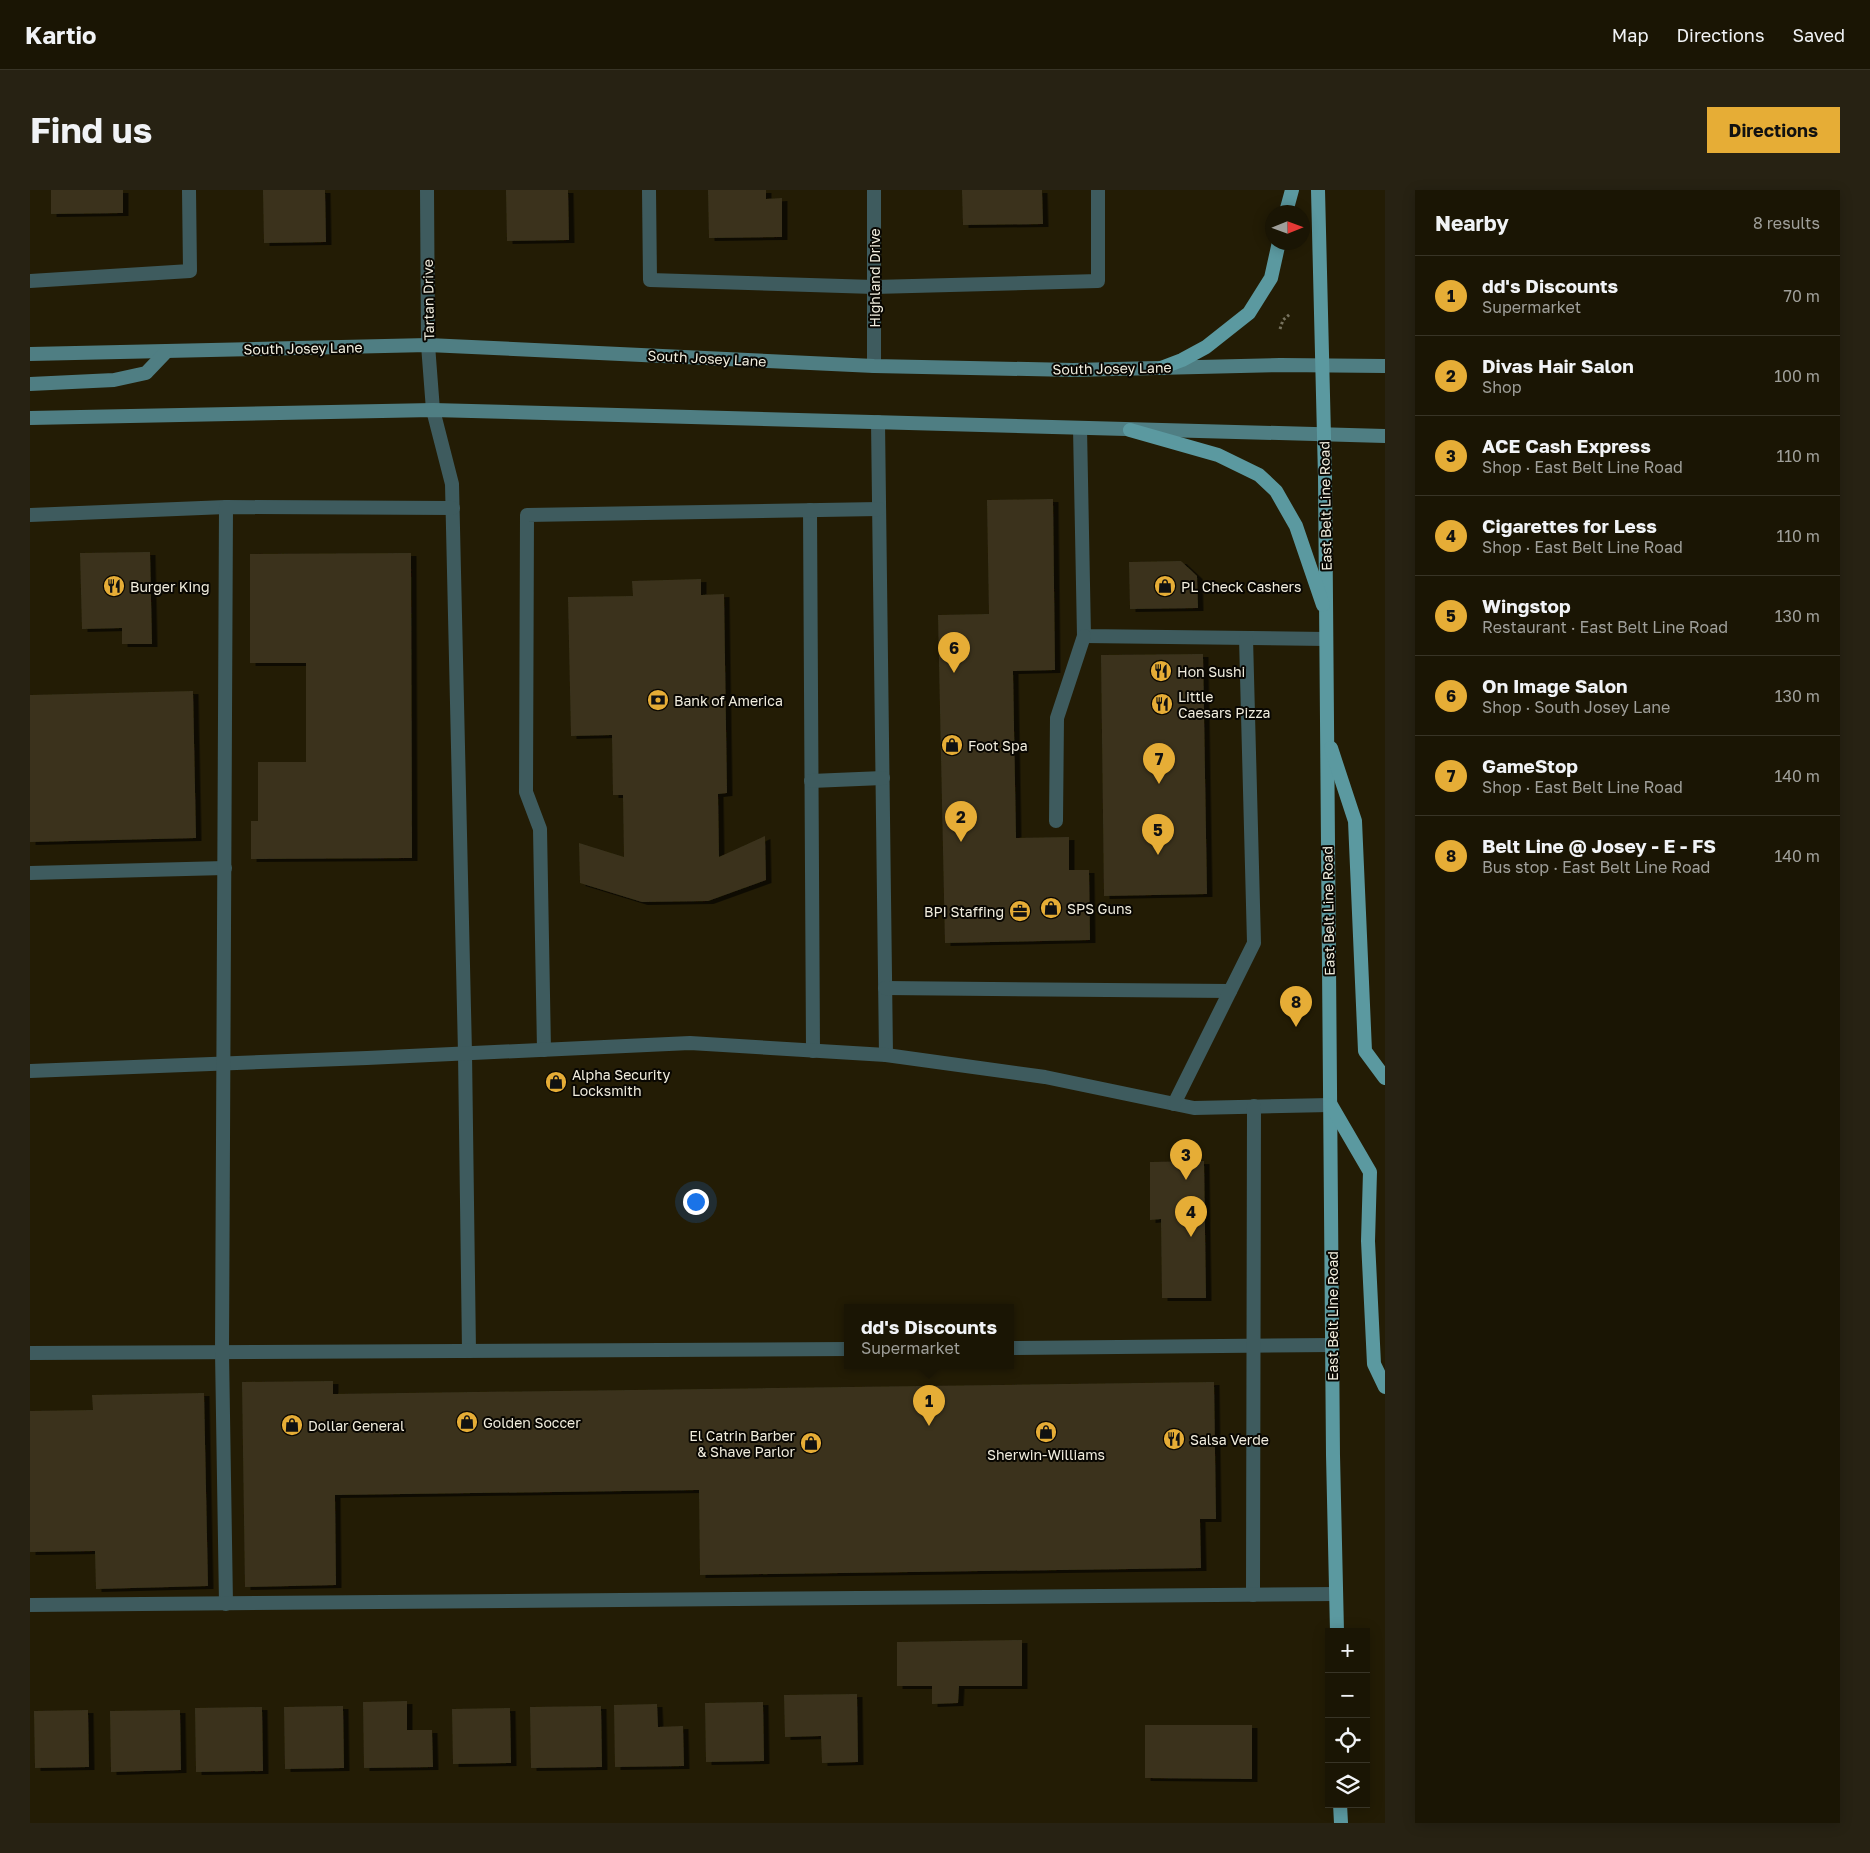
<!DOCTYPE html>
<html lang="en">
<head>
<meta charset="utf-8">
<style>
	body { margin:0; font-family:"Golos Text",sans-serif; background:#272213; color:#f1f3f6 }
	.controls { position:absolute; right:15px; bottom:15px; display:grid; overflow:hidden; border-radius:0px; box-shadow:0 2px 12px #0003 }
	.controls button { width:45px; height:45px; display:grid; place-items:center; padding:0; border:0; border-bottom:1px solid #383426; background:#1a1504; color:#f1f3f6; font:25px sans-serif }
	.compass { position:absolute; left:1235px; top:15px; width:45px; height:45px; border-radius:50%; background:#1a1504; box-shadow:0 2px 12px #0003; rotate:89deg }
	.you { position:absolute; left:665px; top:1011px; width:18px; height:18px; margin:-12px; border:4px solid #fff; border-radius:50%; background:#1a73e8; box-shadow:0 0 0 8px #1a73e833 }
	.badge { display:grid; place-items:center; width:32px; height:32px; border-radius:50%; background:#e6ad36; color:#111; font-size:16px; font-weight:700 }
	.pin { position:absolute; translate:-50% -41px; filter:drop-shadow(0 1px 2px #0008) }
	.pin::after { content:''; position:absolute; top:26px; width:18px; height:15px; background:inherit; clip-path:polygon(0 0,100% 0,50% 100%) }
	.popup { position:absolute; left:814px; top:1114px; width:170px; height:65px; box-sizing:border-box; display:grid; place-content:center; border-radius:0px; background:#1a1504; filter:drop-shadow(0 1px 4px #0005); font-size:16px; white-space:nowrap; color:#9f9f9a }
	.popup b { font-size:19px; color:#f1f3f6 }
	.popup::after { content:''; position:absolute; left:50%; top:100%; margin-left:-10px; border:10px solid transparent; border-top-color:#1a1504 }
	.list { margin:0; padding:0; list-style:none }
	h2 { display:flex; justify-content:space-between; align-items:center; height:65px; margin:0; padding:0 20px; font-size:21px }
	h2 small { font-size:16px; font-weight:400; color:#9f9f9a }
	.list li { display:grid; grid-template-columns:32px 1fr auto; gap:15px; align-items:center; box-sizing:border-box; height:80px; padding:0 20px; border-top:1px solid #383426 }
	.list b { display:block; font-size:19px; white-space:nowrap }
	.list p { margin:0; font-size:16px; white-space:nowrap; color:#9f9f9a }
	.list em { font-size:16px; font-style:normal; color:#9f9f9a }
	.icon { flex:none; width:28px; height:28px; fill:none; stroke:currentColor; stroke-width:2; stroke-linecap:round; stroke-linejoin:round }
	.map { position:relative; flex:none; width:1355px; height:1633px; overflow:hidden; border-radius:0px }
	header { display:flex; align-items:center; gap:30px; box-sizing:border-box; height:70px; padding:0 25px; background:#1a1504; border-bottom:1px solid #383426 }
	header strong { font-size:24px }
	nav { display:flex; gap:28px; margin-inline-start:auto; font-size:18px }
	.intro { display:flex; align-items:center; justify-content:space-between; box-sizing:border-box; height:120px; padding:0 30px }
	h1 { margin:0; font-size:35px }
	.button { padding:12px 22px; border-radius:0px; background:#e6ad36; color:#111; font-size:18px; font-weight:700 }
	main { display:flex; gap:30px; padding:0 30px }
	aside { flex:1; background:#1a1504; border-radius:0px; box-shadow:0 2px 12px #0003 }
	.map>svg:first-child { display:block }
</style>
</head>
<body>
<header>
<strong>Kartio</strong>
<nav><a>Map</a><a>Directions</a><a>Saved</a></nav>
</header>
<div class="intro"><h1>Find us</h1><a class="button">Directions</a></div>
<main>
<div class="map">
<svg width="1355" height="1633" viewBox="0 0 1355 1633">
	<defs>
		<filter id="shadow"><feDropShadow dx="5.5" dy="3" stdDeviation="0" flood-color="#0009"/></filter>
	</defs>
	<rect width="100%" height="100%" fill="#231c05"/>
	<g fill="#3a331c" filter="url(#shadow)">
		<polygon points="21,0 93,0 93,23 21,24"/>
		<polygon points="233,0 295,0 296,52 234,53"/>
		<polygon points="476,0 538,0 539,50 477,51"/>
		<polygon points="678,0 736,0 736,9 752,8 752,47 679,48"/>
		<polygon points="932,0 1012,0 1013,34 933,35"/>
		<polygon points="1023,309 1025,480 983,481 986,648 1039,647 1039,680 1059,680 1060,750 915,753 908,425 959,424 957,310"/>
		<polygon points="120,362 122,454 92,454 92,438 52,439 50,363"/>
		<polygon points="381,363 382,668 221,669 221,631 228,631 228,572 276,572 276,473 220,473 220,364"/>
		<polygon points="1151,371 1167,386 1168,418 1100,419 1099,372"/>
		<polygon points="671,389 671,405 694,404 697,603 688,604 689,667 735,646 736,690 678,711 612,712 550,693 549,653 594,667 593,605 583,605 582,545 541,546 538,407 603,406 602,391"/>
		<polygon points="1173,464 1177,704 1074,706 1071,465"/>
		<polygon points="163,501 166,648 0,652 0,505"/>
		<polygon points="1174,971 1176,1108 1132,1108 1131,1029 1120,1030 1120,972"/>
		<polygon points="303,1191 303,1204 1184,1192 1186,1329 1170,1329 1171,1378 670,1385 669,1300 305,1305 306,1395 215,1397 212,1192"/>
		<polygon points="174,1203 178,1396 66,1399 65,1361 0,1362 0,1221 63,1220 62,1205"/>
		<polygon points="992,1450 992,1496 929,1496 928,1513 902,1514 902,1496 867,1496 867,1452"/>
		<polygon points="827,1504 828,1572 792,1573 791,1546 755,1547 754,1505"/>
		<polygon points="377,1511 377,1540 402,1540 403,1577 334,1578 333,1512"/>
		<polygon points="733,1512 734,1571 676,1572 675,1513"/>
		<polygon points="627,1514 628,1537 653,1536 654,1576 585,1577 584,1515"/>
		<polygon points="313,1516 314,1578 255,1579 254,1517"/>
		<polygon points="571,1516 572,1577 501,1578 500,1517"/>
		<polygon points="232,1517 233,1581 166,1582 165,1518"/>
		<polygon points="480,1518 481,1573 423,1574 422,1519"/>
		<polygon points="58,1520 59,1577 5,1578 4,1521"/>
		<polygon points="150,1520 151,1580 81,1582 80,1521"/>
		<polygon points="1115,1535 1222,1535 1222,1589 1115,1588"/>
	</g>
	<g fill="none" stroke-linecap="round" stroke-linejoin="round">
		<polyline stroke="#77725e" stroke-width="3" stroke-dasharray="2.5 2.5" stroke-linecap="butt" points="1250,139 1253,130 1260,124"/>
		<g stroke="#3e5b5e" stroke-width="14">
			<polyline points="619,0 620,90 844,97 1068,91 1068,0"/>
			<polyline points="0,91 160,81 159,0"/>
			<polyline points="403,220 422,294 435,863 439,1161"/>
			<polyline points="848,232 856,865"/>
			<polyline points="1050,238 1054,446 1296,449"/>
			<polyline points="780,320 783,861"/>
			<polyline points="0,325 196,317"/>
			<polyline points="781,591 853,588"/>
			<polyline points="1026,631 1027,528 1054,446"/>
			<polyline points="0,683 195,678"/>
			<polyline points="855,798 1200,801"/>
			<polyline points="514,860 510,639 496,602 497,325 849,319"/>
			<polyline points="0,881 337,868 660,853 856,865 1015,887 1164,918 1300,915"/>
			<polyline points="1144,914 1224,753 1216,448"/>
			<polyline points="980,1158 1302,1155"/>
			<polyline points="0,1163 818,1159"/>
			<polyline points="1223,1405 1224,916"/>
			<polyline points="196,1414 192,1162 196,317 423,318"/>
			<polyline points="0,1415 1306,1404"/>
		</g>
		<g stroke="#3e5b5e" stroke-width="14">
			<polyline points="397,0 398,155 403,220"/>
			<polyline points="844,0 844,176"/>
		</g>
		<g stroke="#4f7e83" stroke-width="14">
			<polyline points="0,164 398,155 844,176 1043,180 1250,175 1355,176"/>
			<polyline points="0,194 84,190 116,183 137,161"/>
			<polyline points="0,228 403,220 1355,246"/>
		</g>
		<g stroke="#5b99a0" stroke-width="14">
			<polyline points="1288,0 1295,287 1303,1265 1307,1442"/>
			<polyline points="1256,22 1262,0"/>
			<polyline points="1131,178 1152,170 1176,157 1219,123 1241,88 1249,52"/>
			<polyline points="1100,240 1188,265 1229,285 1246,301 1266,336 1293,415"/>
			<polyline points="1301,558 1325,631 1335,861 1355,888"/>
			<polyline points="1301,915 1340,982 1338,1051 1344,1174 1355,1197"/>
			<polyline points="1310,1614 1311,1633"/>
		</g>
	</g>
	<defs>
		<g id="restaurant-disc" transform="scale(1.125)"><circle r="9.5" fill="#e6ad36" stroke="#090702"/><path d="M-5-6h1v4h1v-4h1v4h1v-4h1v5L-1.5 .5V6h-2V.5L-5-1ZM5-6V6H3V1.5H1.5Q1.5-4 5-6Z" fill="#111"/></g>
		<g id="shop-disc" transform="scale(1.125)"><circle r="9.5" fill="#e6ad36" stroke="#090702"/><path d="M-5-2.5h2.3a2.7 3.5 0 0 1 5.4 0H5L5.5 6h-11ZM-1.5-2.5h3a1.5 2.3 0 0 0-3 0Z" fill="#111"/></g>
		<g id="bank-disc" transform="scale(1.125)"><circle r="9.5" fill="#e6ad36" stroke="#090702"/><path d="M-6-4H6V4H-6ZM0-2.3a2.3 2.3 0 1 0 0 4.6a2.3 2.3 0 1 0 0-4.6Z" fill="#111"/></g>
		<g id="office-disc" transform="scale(1.125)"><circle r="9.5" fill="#e6ad36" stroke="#090702"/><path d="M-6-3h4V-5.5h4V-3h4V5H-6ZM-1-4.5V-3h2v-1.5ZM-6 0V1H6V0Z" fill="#111"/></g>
	</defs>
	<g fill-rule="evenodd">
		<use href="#restaurant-disc" x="84" y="396"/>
		<use href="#shop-disc" x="1135" y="396"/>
		<use href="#restaurant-disc" x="1131" y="481"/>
		<use href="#bank-disc" x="628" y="510"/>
		<use href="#restaurant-disc" x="1132" y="514"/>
		<use href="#shop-disc" x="922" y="555"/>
		<use href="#shop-disc" x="1021" y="718"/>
		<use href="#office-disc" x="990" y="721"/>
		<use href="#shop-disc" x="526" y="892"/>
		<use href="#shop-disc" x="437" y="1232"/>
		<use href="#shop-disc" x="262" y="1235"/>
		<use href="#shop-disc" x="1016" y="1242"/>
		<use href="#restaurant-disc" x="1144" y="1249"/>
		<use href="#shop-disc" x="781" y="1253"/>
	</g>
	<g text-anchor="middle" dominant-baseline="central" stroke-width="4" stroke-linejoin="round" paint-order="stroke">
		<g font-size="14" fill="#f1edde" stroke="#090702">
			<text transform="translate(844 88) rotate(-90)">Highland Drive</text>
			<text transform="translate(398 110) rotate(-91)">Tartan Drive</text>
			<text transform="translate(273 158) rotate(-1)">South Josey Lane</text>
			<text transform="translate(677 168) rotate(3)">South Josey Lane</text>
			<text transform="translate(1082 178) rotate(-1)">South Josey Lane</text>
			<text transform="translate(1295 316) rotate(-91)">East Belt Line Road</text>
			<text transform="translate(1298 721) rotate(-91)">East Belt Line Road</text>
			<text transform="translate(1302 1126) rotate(-90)">East Belt Line Road</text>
		</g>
		<g font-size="14" fill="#f1edde" stroke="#090702" text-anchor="start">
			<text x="100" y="396">Burger King</text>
			<text x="1151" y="396">PL Check Cashers</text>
			<text x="1147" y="481">Hon Sushi</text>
			<text x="1148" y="506">Little<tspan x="1148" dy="16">Caesars Pizza</tspan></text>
			<text x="644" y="510">Bank of America</text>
			<text x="938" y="555">Foot Spa</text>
			<text x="1037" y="718">SPS Guns</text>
			<text x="974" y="721" text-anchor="end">BPI Staffing</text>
			<text x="542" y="884">Alpha Security<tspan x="542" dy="16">Locksmith</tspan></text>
			<text x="453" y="1232">Golden Soccer</text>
			<text x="278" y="1235">Dollar General</text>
			<text x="765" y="1245" text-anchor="end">El Catrin Barber<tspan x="765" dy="16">&amp; Shave Parlor</tspan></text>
			<text x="1160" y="1249">Salsa Verde</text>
			<text x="1016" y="1264" text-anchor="middle">Sherwin-Williams</text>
		</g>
	</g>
</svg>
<div class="controls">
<button>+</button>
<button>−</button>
<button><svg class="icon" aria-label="locate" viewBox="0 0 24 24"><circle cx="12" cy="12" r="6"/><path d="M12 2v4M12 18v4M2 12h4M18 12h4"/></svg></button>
<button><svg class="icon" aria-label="layers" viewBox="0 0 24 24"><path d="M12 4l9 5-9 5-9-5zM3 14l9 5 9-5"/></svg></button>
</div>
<svg class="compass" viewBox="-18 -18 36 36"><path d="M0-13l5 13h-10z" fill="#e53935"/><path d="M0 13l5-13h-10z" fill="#9f9f9a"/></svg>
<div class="you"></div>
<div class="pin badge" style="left:899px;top:1236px">1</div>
<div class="popup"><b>dd's Discounts</b>Supermarket</div>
<div class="pin badge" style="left:931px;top:652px">2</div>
<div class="pin badge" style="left:1156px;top:990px">3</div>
<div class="pin badge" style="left:1161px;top:1047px">4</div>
<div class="pin badge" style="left:1128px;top:665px">5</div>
<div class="pin badge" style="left:924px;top:483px">6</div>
<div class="pin badge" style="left:1129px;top:594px">7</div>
<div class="pin badge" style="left:1266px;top:837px">8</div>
</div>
<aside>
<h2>Nearby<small>8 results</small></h2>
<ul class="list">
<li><span class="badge">1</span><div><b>dd's Discounts</b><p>Supermarket</p></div><em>70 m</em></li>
<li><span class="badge">2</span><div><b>Divas Hair Salon</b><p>Shop</p></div><em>100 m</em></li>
<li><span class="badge">3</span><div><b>ACE Cash Express</b><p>Shop · East Belt Line Road</p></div><em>110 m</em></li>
<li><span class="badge">4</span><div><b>Cigarettes for Less</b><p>Shop · East Belt Line Road</p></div><em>110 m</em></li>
<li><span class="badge">5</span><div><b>Wingstop</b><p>Restaurant · East Belt Line Road</p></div><em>130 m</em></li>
<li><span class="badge">6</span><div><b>On Image Salon</b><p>Shop · South Josey Lane</p></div><em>130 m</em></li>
<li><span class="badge">7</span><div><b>GameStop</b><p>Shop · East Belt Line Road</p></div><em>140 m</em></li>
<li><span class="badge">8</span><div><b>Belt Line @ Josey - E - FS</b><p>Bus stop · East Belt Line Road</p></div><em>140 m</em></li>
</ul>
</aside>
</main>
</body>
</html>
